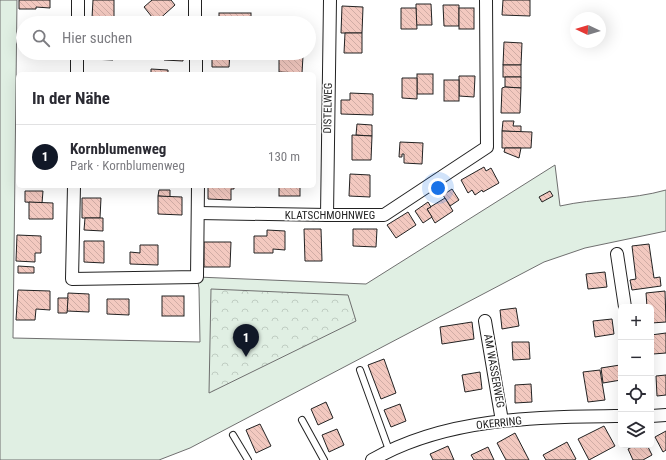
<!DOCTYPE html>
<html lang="de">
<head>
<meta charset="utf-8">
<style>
	body { margin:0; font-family:"Roboto Condensed",sans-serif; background:#f7f7f7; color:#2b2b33 }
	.controls { position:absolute; right:12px; bottom:12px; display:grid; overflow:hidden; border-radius:6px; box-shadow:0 4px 16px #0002 }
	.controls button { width:36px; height:36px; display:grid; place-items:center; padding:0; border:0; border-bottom:1px solid #e1e1e2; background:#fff; color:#2b2b33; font:20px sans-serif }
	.compass { position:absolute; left:570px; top:12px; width:36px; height:36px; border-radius:50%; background:#fff; box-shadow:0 4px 16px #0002; rotate:274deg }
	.you { position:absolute; left:438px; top:188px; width:14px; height:14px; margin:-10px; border:3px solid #fff; border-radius:50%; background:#1a73e8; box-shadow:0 0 0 6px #1a73e833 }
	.badge { display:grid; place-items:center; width:26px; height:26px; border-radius:50%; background:#111827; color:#fff; font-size:13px; font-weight:700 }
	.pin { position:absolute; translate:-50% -33px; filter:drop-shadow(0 1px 2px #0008) }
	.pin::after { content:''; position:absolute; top:21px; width:14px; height:12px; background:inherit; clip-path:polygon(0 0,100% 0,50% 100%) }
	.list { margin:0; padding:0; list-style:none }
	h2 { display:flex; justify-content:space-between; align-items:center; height:52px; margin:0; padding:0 16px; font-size:17px }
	h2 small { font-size:13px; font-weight:400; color:#7c7c81 }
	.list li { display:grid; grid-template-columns:26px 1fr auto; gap:12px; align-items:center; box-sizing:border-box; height:64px; padding:0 16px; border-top:1px solid #e1e1e2 }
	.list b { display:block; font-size:15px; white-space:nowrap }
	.list p { margin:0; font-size:13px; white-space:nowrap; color:#7c7c81 }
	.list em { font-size:13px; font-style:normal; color:#7c7c81 }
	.icon { flex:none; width:22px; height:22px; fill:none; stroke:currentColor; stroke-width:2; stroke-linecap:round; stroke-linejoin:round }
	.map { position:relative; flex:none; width:666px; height:460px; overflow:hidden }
	.search { position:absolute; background:#fff; box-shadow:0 4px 16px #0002; left:16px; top:16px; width:300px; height:44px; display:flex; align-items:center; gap:10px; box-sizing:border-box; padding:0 14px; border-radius:22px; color:#7c7c81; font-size:15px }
	.panel { position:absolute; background:#fff; box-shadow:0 4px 16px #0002; left:16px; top:72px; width:300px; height:116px; border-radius:6px }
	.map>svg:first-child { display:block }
</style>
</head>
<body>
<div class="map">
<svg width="666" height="460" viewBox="0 0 666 460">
	<defs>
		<pattern id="park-crowns" width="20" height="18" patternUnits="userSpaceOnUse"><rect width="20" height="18" fill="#e0efe3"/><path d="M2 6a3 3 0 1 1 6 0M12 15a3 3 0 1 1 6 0" fill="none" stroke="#c0cdc2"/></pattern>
		<pattern id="building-back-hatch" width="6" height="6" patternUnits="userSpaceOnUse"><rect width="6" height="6" fill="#f3c9c0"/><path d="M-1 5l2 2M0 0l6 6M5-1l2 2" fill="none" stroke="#d0aca5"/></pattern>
	</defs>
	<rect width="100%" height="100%" fill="#fff"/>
	<path fill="#e0efe3" stroke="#6f6f6f" d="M0 0H17L13 338 200 342 199 288 197 277 366 284 555 165 560 206C595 198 631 200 666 190V231L585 248 544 262 190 448 159 460H0Z"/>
	<polygon fill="url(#park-crowns)" stroke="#6f6f6f" points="211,289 348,295 356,321 209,393"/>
	<g fill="url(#building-back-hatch)" stroke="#222">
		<polygon points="19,0 50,0 50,8 36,7 36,9 19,9"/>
		<polygon points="93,0 114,0 114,18 92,18"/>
		<polygon points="152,0 171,0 175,5 156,22 144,7"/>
		<polygon points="503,0 530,0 530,16 502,15"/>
		<polygon points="416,4 431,4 432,25 416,25"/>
		<polygon points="443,5 459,5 459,26 444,26"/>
		<polygon points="342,6 363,7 362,33 341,33"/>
		<polygon points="401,8 416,8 417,29 401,29"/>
		<rect x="459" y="8" width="15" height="21"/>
		<rect x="219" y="13" width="32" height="10"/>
		<rect x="97" y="18" width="17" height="5"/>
		<polygon points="345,33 362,33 362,53 344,53"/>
		<polygon points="504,42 522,43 521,65 503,65"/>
		<polygon points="91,53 113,53 113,60 91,59"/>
		<polygon points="164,53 183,53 183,61 164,60"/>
		<polygon points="212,53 230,53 229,67 212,67"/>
		<polygon points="279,55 303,56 302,73 279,72"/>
		<rect x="503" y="65" width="18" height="12"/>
		<polygon points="151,69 168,70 168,74 151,74"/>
		<rect x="417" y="74" width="16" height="20"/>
		<polygon points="459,76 475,76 474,97 459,96"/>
		<polygon points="505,77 521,77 521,88 505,87"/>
		<polygon points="402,78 417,78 417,99 402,98"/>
		<rect x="444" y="80" width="15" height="21"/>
		<polygon points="505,87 521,88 520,113 501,113 502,88"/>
		<polygon points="350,93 373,94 373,115 341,114 341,100 350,100"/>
		<polygon points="503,121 514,121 513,126 521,126 521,132 502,131"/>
		<polygon points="357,124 372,125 372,136 356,135"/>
		<polygon points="502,131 532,132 531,148 502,148"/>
		<polygon points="352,135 372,136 371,160 352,160"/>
		<polygon points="400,142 423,143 422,164 404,163 404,154 402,154 402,157 399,157"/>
		<polygon points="505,148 521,148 519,158 504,152"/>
		<polygon points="484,167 486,171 491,168 499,183 483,192 482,190 475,195 472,190 468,193 461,180"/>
		<polygon points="350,174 370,175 370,197 349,196"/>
		<polygon points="208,186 234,186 234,189 231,189 231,200 208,199"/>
		<rect x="279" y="186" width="21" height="10"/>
		<polygon points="452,189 459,200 450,206 443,195"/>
		<polygon points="159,190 170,190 170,197 158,196"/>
		<polygon points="25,191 43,191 42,203 25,202"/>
		<polygon points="550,191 553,196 542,202 539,197"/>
		<polygon points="158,196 182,197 182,215 158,214"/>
		<polygon points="82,198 101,198 100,218 82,218"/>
		<polygon points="445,198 453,211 435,223 427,209"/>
		<polygon points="29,202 53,203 53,219 29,219"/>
		<polygon points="428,202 431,207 427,209 432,217 423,223 415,211"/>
		<polygon points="408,212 416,225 396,238 387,225"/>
		<polygon points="85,218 103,218 103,231 84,230"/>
		<polygon points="304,229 321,229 322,261 305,261"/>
		<polygon points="353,229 377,229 376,247 353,246"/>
		<polygon points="267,230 285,231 285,250 273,249 273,253 254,253 254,236 267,236"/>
		<polygon points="17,235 41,236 41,253 35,253 35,262 16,261"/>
		<polygon points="84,241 104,241 104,263 84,262"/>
		<polygon points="204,242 231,242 230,267 204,267"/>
		<polygon points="649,244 654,278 660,277 661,286 632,290 630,280 636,279 632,246"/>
		<polygon points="140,245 158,245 158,265 130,264 130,252 140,253"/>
		<polygon points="18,266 34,267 34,273 18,273"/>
		<polygon points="605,272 607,287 588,289 586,274"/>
		<polygon points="18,290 50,291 50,310 36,309 35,320 16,320"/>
		<polygon points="665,291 666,322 651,323 651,307 647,307 646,293"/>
		<polygon points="68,293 89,294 89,312 67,311"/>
		<rect x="162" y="296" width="22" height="20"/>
		<polygon points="58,298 68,298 67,313 58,313"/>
		<polygon points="107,299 129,299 129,315 107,314"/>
		<polygon points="516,308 519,326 502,329 500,310"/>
		<polygon points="612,319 614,334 595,337 593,321"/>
		<polygon points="472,322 474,339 442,344 440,327"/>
		<polygon points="666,333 666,353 653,354 651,335"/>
		<polygon points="512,342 529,342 530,359 513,360"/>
		<polygon points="384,359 396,393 381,399 368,365"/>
		<polygon points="620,365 621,380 603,383 601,368"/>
		<polygon points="600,370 605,400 588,402 583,372"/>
		<polygon points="480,372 482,389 465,392 462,375"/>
		<polygon points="666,375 666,395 657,396 656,376"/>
		<polygon points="531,384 532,402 515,403 515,385"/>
		<polygon points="326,402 333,418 318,425 311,409"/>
		<polygon points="400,404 406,421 391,427 384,410"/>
		<polygon points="260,424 271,446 256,453 246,430"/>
		<polygon points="604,426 615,446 589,460 578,439"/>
		<polygon points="337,429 344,445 329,452 322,435"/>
		<polygon points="666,431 666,450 663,452 655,437"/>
		<polygon points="515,433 529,460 506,460 497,443"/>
		<polygon points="567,442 576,459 574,460 546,460 543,455"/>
		<polygon points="636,445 647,445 652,455 643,460 633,460 628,449"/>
		<polygon points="448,446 454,460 433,460 430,454"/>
		<polygon points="488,447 494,460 474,460 471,455"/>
	</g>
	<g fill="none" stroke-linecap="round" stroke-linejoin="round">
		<g stroke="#222" stroke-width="8">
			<g id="lane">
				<polyline points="360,370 389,450"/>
				<polyline points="302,420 324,460"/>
				<polyline points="233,435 248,460"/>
			</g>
		</g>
		<g stroke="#222" stroke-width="14">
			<g id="street">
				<polyline points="195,0 195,23"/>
				<polyline points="78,23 78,0"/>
				<polyline points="196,53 196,74"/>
				<polyline points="77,74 77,53"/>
				<polyline points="74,186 72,279 197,277 198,186"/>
				<polyline points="198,213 327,215 384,215 487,147 486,0"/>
				<polyline points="327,215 330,0"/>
				<polyline points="617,254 625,307"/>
				<polyline points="485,321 502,421"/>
				<polyline points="651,416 666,415"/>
				<path d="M372 460C447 417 537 417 621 416"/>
			</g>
		</g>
		<use href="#lane" stroke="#fff" stroke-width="6"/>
		<use href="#street" stroke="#fff" stroke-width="12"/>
	</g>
	<g text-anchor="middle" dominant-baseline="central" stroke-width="3" stroke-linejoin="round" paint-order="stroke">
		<g font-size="11" fill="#222" stroke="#fff">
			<text transform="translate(328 108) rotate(-89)">DISTELWEG</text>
			<text x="330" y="215">KLATSCHMOHNWEG</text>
			<text transform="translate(494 371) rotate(80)">AM WASSERWEG</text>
			<text transform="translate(499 423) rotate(-6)">OKERRING</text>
		</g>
	</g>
</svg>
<div class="controls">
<button>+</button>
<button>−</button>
<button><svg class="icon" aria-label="locate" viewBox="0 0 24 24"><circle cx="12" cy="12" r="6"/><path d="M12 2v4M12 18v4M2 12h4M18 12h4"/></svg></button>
<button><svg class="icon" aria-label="layers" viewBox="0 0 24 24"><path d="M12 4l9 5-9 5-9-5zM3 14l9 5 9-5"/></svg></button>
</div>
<svg class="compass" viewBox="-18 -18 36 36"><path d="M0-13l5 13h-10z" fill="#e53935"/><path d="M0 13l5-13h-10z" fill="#7c7c81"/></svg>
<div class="you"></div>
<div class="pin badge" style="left:246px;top:357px">1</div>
<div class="search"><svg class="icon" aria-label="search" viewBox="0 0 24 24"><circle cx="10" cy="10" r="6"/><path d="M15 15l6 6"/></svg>Hier suchen</div>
<section class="panel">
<h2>In der Nähe<small></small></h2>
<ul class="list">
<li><span class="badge">1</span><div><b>Kornblumenweg</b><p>Park · Kornblumenweg</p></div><em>130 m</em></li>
</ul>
</section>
</div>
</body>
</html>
